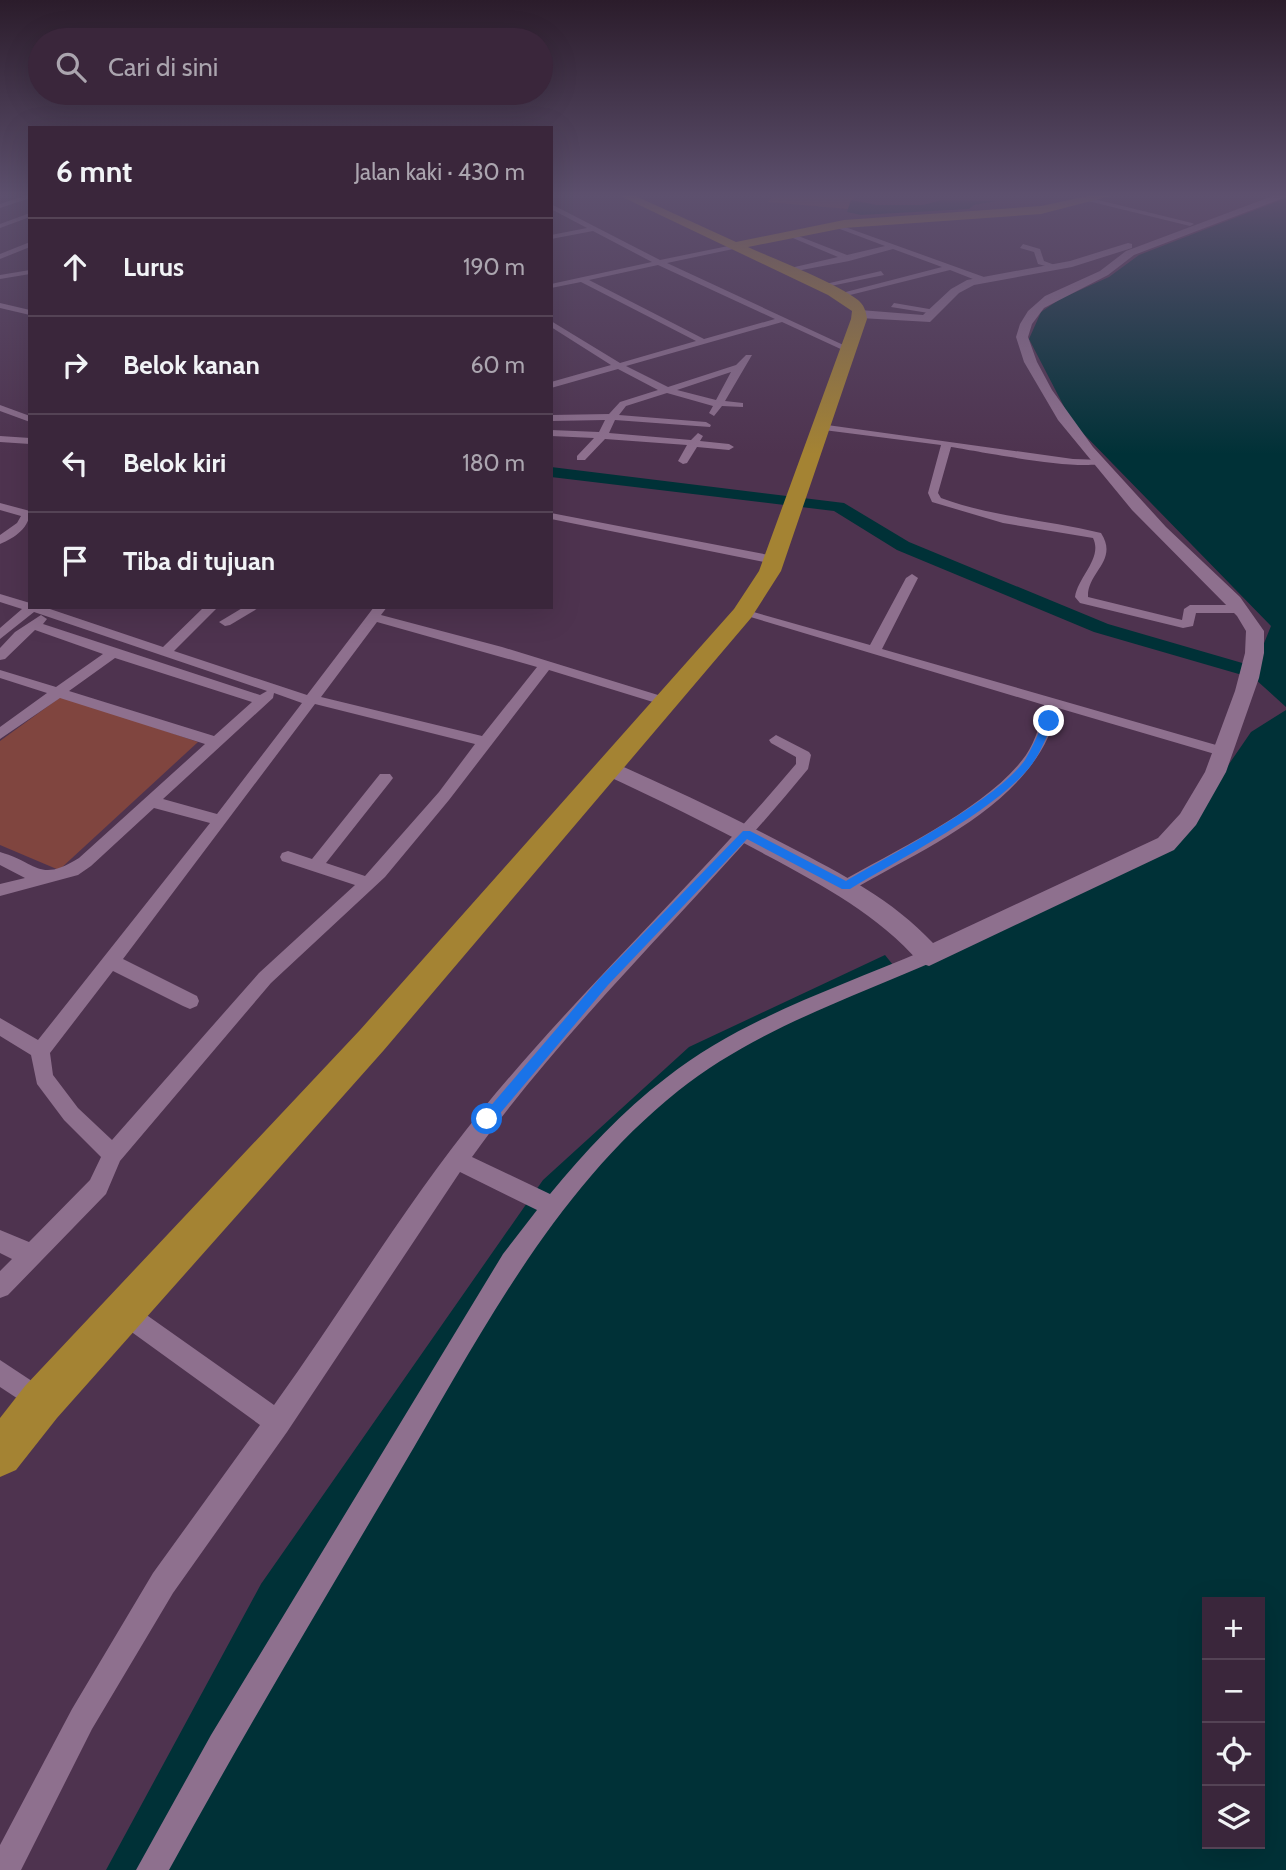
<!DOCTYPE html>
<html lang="id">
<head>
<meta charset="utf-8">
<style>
	body { margin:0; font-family:Cabin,sans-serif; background:#412e42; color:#f1f3f6 }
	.controls { position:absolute; right:21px; bottom:21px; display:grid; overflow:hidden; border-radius:0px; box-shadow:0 7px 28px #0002 }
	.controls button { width:63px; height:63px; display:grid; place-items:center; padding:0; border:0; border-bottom:2px solid #544355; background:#3a263b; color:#f1f3f6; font:35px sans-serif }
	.stop { position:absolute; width:21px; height:21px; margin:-16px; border:5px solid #1a73e8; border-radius:50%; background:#fff }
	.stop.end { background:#1a73e8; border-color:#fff; box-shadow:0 2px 7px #0008 }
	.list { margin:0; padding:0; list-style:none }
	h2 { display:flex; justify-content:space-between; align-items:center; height:91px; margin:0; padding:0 28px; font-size:30px }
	h2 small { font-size:23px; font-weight:400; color:#aba5af }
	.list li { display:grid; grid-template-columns:46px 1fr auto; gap:21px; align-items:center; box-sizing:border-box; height:98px; padding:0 28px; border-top:2px solid #544355 }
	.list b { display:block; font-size:26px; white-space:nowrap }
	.list em { font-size:23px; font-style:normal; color:#aba5af }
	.icon { flex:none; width:38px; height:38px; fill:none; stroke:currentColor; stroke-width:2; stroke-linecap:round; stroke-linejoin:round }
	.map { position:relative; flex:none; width:1286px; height:1870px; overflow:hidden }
	.search { position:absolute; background:#3a263b; box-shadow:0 7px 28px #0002; left:28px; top:28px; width:525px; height:77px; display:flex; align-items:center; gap:18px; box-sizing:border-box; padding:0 24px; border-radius:38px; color:#aba5af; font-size:26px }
	.panel { position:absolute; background:#3a263b; box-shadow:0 7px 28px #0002; left:28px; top:126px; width:525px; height:483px; border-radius:0px }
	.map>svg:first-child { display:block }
</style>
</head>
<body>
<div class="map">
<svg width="1286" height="1870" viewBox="0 0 1286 1870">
	<rect width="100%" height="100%" fill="#4e334f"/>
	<g fill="#80453f">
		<polygon points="776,193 857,193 848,209 768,202"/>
		<polygon points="62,696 198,742 59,870 0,845 0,741"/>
	</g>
	<g fill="#003137" fill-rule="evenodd">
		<polygon points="1286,198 1286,707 1255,679 1256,663 1271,626 1072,422 1029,339 1041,312 1060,299 1109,277 1139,255"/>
		<polygon points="851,200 877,205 923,205 942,200 996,201 974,205 969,209 861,215 847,212"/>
		<path d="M1286 710V1870H106L261 1584 543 1180 689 1047 885 955 901 975 1170 850 1251 732ZM1207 1602H1260V1844H1207Z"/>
	</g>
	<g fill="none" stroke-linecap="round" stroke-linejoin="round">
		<polygon fill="#003137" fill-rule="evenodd" points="551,467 844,503 909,542 1108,624 1263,669 1266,673 1263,677 1256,679 1094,632 897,550 834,511 551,477"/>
		<g fill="#8e708e" fill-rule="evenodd">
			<polygon points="551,193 556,193 551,195"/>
			<polygon points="30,194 30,198 0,208 0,204"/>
			<polygon points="1090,198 1192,223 1194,224 1190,226 1088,201"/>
			<path d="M551 204 660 260 738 244V248L667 263 852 349 845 351 782 322 626 366 668 387 736 365 746 355H752L725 401 743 403V407L722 406 714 416 709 413 713 406 667 393 626 406 619 415 706 422 711 425 710 427 615 420 609 433 691 440 698 433 703 436 700 441 729 444 734 447 729 450 697 447 687 463 683 464 678 461 687 445 605 439 585 460H577V456L594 438 551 436V430L599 432 605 420 551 421V415L609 414 620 402 658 390 618 369 551 388V382L611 365 551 327V321L620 363 696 341 581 282 551 288V284L652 262 593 231 551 239V235L587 228 551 209ZM658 265 775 319 704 339 589 280ZM731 372 716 400 677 390Z"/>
			<polygon points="30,213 30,217 0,228 0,224"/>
			<polygon points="834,223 984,277 985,279 978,281 950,270 838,298 838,294 942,267 893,249 849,261 786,273 786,269 838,257 788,236 788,232 847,255 885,246 832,226"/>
			<polygon points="30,242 30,247 0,259 0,254"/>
			<polygon points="1023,244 1040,249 1044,261 1060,267 1056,269 1038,264 1034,252 1020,248"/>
			<polygon points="30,270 30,274 0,279 0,275"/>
			<polygon points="881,271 884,275 821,288 817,286"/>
			<polygon points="0,303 30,310 30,315 0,308"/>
			<polygon points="894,303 935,310 939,312 935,314 891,307"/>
			<polygon points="0,405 30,416 30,422 0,411"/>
			<path d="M820 424 1073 459 1103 460 1104 462C1088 473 977 451 951 447L938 493 941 498C993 517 1047 520 1101 533 1119 561 1087 572 1088 597L1182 620 1184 609 1190 605H1240L1246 609 1240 613H1196L1193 626 1183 628 1080 603 1075 597C1078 577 1103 558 1093 538L1003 523 932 502 928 493 941 445 816 429V425Z"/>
			<polygon points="0,436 30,438 30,444 0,442"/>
			<path d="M0 503 30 511C30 527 15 538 0 544V535L17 523 21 516 0 510Z"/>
			<polygon points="551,513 774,556 780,560 774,564 551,519"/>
			<path d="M912 574 918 578 882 649 1230 749 1232 752 1225 757 1058 708C1038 801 926 847 852 890H840L838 886 840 882C896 850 989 807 1026 755 1036 740 1041 722 1044 705L737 613 743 609 870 645 906 578Z"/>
			<path d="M0 594 30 603V607H44L163 647 204 607H218L174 651 307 695 374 607H387L381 615 502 647 671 699 673 702 666 706 549 670 449 800 385 877 271 983 120 1161 106 1194 8 1295 0 1298V1271L12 1259 0 1253V1230L29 1242 90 1180 101 1157 64 1120 37 1084 31 1055 0 1036V1018L38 1040 210 823 154 808 91 866 78 875 0 896V884L25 878 0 865V852C38 863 39 883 79 858L205 744 60 698 0 739V727L47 693 0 678V670L56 687 103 654 35 630 5 659 0 660V648L15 632 41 615 47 619 43 624 260 695 267 691 34 612 0 639V628L22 609 0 602ZM377 622 537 667 482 736 321 697ZM115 658 252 702 214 736 69 691ZM274 693 302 703 217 814 163 799 273 698ZM315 704 475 744 439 792 365 876 326 863 390 782 393 778 390 774H380L312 859 288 851 282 853 280 857 282 861 355 885 259 973 112 1140 78 1108 53 1075 50 1053 113 971 183 1006 190 1009 197 1006 199 1001 197 996 123 959Z"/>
			<polygon points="244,607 260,607 230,625 225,626 219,622"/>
			<path d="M776 735 809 752 811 755 808 769C700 901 572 1017 472 1157L550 1194C585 1152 622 1111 666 1078 741 1019 836 988 923 951H935L938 956 935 961C848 999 753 1031 678 1091 553 1191 480 1336 400 1471 322 1603 243 1735 169 1870H136L211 1735 503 1254 537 1210 460 1172 287 1432 173 1593 92 1729 21 1870H0V1845L72 1709 153 1573 260 1425 115 1320 111 1312 115 1304 123 1300 131 1304 274 1405C344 1308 406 1203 482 1110 581 989 696 883 796 764V757L771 743 769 740Z"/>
			<polygon points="0,1360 50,1393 53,1402 50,1411 41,1414 0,1387"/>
		</g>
		<g fill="#8e708e" fill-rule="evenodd">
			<path d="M1281 193H1286V197L1134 255 1108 275 1044 308 1032 324 1028 337 1037 362 1052 390 1093 447 1166 527 1240 597 1264 631V653L1259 678 1226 772 1196 825 1174 850 929 966 920 963C878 915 824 886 768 856 713 826 657 799 601 773L597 768 601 763H615C675 790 733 817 790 847 842 874 893 900 933 943L1158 838 1180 814 1205 772 1235 691 1245 653 1246 631 1237 616 1132 510 1058 420 1024 362 1016 337 1020 324 1028 311 1045 296 1100 271 1126 251Z"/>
			<polygon points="1128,243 1132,244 1132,248 1072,267 974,285 959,293 930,322 860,318 854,314 860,310 923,315 951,289 967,280 1070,261"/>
		</g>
		<path fill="#a48333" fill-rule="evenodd" d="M614 193H629L736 242 844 220 1041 206 1102 193H1122L1041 214 844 228 748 247C778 261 833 281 858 300 864 305 866 311 867 319L781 571 751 618 384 1050 57 1418 16 1470 0 1477V1418L25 1386 360 1030 734 609 759 571 851 319 852 311 828 295Z"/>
	</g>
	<linearGradient id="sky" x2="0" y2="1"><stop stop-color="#2b1c2b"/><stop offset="0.43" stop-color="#5d506e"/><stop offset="1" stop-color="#5d506e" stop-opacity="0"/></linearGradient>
	<rect width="1286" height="454" fill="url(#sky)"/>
	<path fill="#1a73e8" d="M1049 718 1054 721C1047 735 1041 752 1032 764 999 809 899 859 850 889H842L747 839 608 985 492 1123H483V1115L599 979 743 831H750L846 881C892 854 996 801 1025 760 1032 748 1038 734 1044 721Z"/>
</svg>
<div class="controls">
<button>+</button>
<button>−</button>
<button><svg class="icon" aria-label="locate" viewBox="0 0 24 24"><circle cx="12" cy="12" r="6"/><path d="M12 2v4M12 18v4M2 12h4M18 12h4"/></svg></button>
<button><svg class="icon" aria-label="layers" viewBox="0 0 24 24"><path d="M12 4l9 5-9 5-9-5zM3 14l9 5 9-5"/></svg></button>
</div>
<div class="stop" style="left:487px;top:1119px"></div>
<div class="stop end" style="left:1049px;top:721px"></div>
<div class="search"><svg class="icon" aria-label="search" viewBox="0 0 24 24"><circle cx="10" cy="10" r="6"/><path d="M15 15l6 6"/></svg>Cari di sini</div>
<section class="panel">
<h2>6 mnt<small>Jalan kaki · 430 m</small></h2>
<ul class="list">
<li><svg class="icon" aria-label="ahead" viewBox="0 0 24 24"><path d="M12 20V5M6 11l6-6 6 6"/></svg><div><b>Lurus</b></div><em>190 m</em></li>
<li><svg class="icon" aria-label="right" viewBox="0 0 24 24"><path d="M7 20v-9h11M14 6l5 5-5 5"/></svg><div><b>Belok kanan</b></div><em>60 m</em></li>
<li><svg class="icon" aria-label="left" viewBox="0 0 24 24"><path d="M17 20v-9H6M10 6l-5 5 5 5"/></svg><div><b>Belok kiri</b></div><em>180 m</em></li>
<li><svg class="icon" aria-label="arrive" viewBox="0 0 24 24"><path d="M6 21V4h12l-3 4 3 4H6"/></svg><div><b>Tiba di tujuan</b></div></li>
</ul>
</section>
</div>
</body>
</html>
